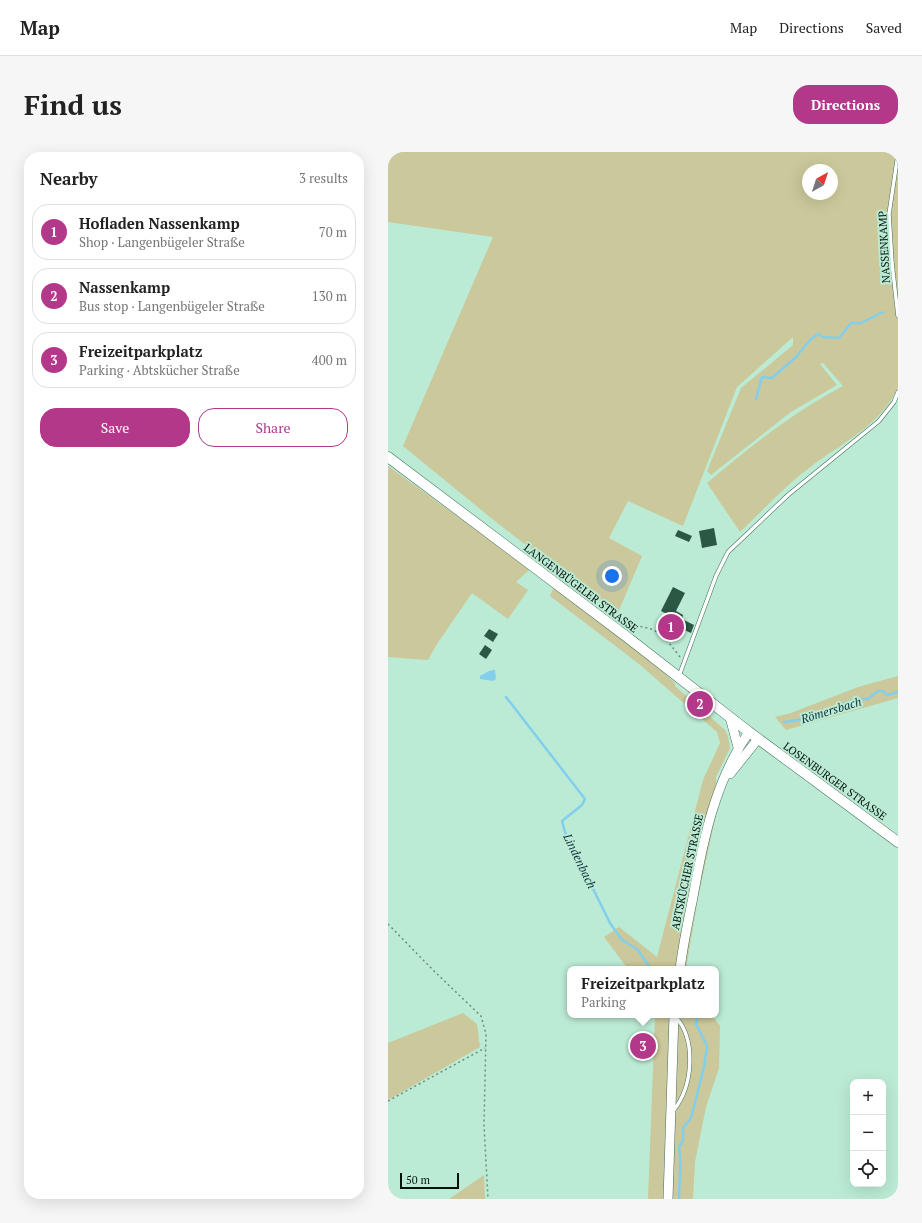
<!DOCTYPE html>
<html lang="en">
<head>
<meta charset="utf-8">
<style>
	body { margin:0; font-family:"PT Serif",serif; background:#f6f6f6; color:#222 }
	.controls { position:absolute; right:12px; bottom:12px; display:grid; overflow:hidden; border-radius:8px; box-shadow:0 4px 16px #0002 }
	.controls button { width:36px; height:36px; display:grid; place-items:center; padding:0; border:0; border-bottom:1px solid #e0e0e0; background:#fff; color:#222; font:20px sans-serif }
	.compass { position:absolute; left:414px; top:12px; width:36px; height:36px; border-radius:50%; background:#fff; box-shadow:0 4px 16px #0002; rotate:39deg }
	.scale { position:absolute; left:12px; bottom:10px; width:59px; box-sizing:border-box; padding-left:4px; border:2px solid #02120b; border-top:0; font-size:11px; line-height:14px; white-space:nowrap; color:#02120b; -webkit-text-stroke:3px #bbebd4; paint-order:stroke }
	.you { position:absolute; left:224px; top:424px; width:14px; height:14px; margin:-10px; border:3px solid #fff; border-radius:50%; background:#1a73e8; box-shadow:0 0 0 6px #1a73e833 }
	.badge { display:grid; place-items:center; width:26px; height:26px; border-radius:50%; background:#b43889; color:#fff; font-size:13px; font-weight:700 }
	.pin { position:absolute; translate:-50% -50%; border:2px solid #fff; box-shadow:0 1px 4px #0006 }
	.popup { position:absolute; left:179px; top:814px; width:152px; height:52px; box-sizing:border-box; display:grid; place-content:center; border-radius:8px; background:#fff; filter:drop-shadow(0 1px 3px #0005); font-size:13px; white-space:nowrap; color:#767676 }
	.popup b { font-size:15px; color:#222 }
	.popup::after { content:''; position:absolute; left:50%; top:100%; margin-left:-8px; border:8px solid transparent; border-top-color:#fff }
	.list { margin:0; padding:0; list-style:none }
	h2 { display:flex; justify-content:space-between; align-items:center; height:52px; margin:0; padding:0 16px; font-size:17px }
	h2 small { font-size:13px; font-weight:400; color:#767676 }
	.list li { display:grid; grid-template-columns:26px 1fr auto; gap:12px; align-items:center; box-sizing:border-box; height:56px; margin:0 8px 8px; padding:0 8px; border:1px solid #e0e0e0; border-radius:16px }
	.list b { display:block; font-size:15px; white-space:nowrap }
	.list p { margin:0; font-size:13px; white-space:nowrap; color:#767676 }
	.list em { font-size:13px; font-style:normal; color:#767676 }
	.actions { display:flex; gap:8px; padding:12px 16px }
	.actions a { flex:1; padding:9px 0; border:1px solid #b43889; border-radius:16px; text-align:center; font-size:14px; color:#b43889 }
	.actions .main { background:#b43889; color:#fff }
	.icon { flex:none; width:22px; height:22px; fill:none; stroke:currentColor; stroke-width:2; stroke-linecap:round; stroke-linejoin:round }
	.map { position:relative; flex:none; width:510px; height:1047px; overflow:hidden; border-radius:16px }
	header { display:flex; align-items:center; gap:24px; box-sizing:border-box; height:56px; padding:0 20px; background:#fff; border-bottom:1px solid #e0e0e0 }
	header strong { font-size:19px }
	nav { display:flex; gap:22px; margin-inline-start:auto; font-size:14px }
	.intro { display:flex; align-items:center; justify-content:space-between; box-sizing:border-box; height:96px; padding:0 24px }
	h1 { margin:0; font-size:28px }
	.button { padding:10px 18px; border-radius:16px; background:#b43889; color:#fff; font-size:14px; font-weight:700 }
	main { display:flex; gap:24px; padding:0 24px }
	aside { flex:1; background:#fff; border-radius:16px; box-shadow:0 4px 16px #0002 }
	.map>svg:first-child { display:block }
</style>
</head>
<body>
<header>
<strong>Map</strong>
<nav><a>Map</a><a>Directions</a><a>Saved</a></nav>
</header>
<div class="intro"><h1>Find us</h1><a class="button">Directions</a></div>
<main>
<aside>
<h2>Nearby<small>3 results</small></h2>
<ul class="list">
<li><span class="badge">1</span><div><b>Hofladen Nassenkamp</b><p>Shop · Langenbügeler Straße</p></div><em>70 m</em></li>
<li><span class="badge">2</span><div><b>Nassenkamp</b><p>Bus stop · Langenbügeler Straße</p></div><em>130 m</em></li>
<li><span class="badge">3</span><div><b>Freizeitparkplatz</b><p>Parking · Abtskücher Straße</p></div><em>400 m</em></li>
</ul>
<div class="actions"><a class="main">Save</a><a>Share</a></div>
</aside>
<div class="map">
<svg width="510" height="1047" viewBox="0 0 510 1047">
	<rect width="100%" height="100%" fill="#bbebd4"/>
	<g fill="#cbc89b" fill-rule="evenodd">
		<path d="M0 0H510V235C494 273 452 292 421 316 396 335 374 359 352 380L319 331C361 295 406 260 455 234L435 211 432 212 449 233 403 260 323 323 319 319 353 236 405 193V185L349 235 295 374 240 349 221 386 254 404 229 463 108 370 15 294 105 85 0 70ZM420 18H444V42H420Z"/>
		<polygon points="0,314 142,417 128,430 140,438 120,467 84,441 49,492 40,508 0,505"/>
		<polygon points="166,435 266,511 287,531 287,534 337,578 340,584 342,596 328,625 329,658 310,746 298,817 240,817 216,785 231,775 269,805 315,628 332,591 329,580 251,512 162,444"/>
		<polygon points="510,524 510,546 398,578 387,565 403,561 470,535"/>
		<polygon points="75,861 89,872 92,895 0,948 0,891"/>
		<polygon points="267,863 324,863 332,874 331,916 318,955 307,1010 305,1047 260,1047"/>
		<polygon points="96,1023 97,1047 61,1047"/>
	</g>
	<polygon fill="#82cfed" points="107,518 108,527 105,529 92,527 92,524 101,519"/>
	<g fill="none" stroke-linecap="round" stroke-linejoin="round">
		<g stroke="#82cfed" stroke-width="2.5">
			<polyline points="368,247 374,225 384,226 408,205 422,188 430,182 435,185 451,186 463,171 473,171 495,160"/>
			<polyline points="118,545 197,647 194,653 174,669 177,680 222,771 234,788 249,797 263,817"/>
			<polyline points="396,570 417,567 468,547 480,547 490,539 495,539 499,543 510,540"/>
			<path d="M291 1047C291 1030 294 1012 291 995L295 989V976L303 966 316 915 319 894 308 872 309 867 306 863"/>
		</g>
	</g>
	<g fill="#2b5745">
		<polygon points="326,376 329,393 314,396 311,379"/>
		<polygon points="290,378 304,384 301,390 287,384"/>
		<polygon points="285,435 297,441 288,459 295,463 294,467 306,473 303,481 294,477 295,475 277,466 279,462 273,459"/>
		<polygon points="101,477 110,482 105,490 96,484"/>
		<polygon points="97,493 104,498 98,507 91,502"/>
	</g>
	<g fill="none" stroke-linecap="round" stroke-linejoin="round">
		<g stroke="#426e5b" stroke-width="4.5">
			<g id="service">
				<polyline points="510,2 501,62 504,111 510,164"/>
				<polyline points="291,524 328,424 340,400 400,343 491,269 506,250 510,240"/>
				<path d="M285 959C305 935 309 888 287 864"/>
			</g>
		</g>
		<g stroke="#426e5b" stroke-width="10">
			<g id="tertiary">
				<polyline points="342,565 350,595"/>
				<polyline points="342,622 370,587"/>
				<path d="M292 817C295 793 300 769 305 745 315 688 327 629 361 580"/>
				<polyline points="280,1047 286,863"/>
			</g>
		</g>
		<g stroke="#426e5b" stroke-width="11">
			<polyline id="secondary" points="0,305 239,485 361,580 510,690"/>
		</g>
		<g stroke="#6b8d7d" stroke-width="1.5" stroke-dasharray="2 3" stroke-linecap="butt">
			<path d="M244 478 248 474C272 476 278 487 292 505"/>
			<polyline points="0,772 47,820 93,864 98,882 96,973 100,1047"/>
			<polyline points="0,949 97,896"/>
		</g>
		<use href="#service" stroke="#fff" stroke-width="3.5"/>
		<use href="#tertiary" stroke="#fff" stroke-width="9"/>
		<use href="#secondary" stroke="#fff" stroke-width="10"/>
	</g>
	<g text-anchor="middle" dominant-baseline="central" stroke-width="4" stroke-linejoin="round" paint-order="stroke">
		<g font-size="11" fill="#02120b" stroke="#bbebd4">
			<text transform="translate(496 95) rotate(-93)">NASSENKAMP</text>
			<text transform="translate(193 436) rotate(37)">LANGENBÜGELER STRASSE</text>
			<text transform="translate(447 629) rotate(36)">LOSENBURGER STRASSE</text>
			<text transform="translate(299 720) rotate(-78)">ABTSKÜCHER STRASSE</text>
		</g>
		<g font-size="12" font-style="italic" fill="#092e3b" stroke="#bbebd4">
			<text transform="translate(443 558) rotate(-17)">Römersbach</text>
			<text transform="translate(192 709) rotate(64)">Lindenbach</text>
		</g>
	</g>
</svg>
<div class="controls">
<button>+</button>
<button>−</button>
<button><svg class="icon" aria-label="locate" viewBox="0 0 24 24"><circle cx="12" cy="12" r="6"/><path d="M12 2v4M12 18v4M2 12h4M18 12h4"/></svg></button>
</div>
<svg class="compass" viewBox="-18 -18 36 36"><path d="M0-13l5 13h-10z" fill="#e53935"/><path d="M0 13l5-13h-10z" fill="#767676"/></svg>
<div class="scale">50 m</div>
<div class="you"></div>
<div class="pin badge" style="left:283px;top:475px">1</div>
<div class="pin badge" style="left:312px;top:552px">2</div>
<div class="pin badge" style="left:255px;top:894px">3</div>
<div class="popup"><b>Freizeitparkplatz</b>Parking</div>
</div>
</main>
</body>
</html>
